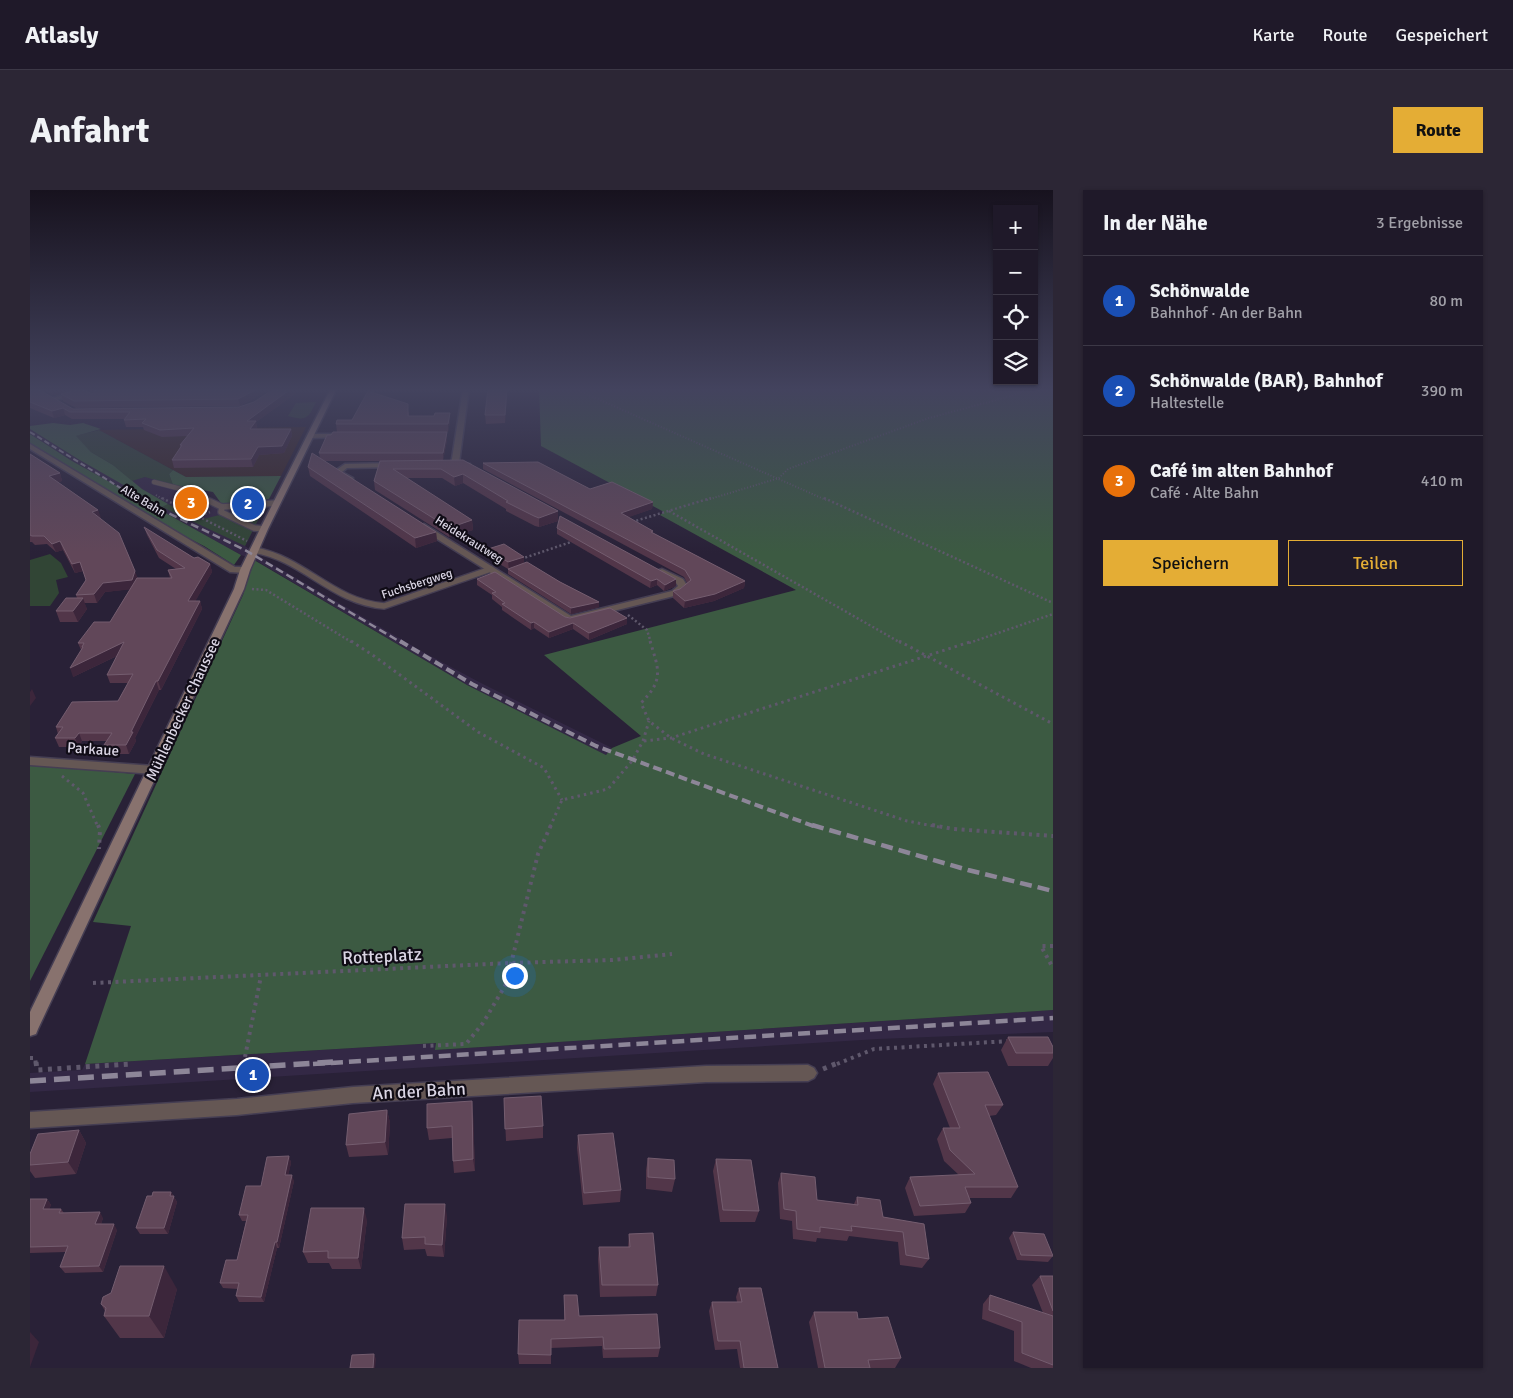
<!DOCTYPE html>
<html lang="de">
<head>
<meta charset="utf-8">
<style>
	body { margin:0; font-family:Signika,sans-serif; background:#2c2635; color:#f1f3f6 }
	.controls { position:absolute; right:15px; top:15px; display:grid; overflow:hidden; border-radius:0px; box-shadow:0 1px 4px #0004 }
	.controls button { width:45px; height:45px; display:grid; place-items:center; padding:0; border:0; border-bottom:1px solid #3c3846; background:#1f1929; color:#f1f3f6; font:25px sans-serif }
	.you { position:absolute; left:484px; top:785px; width:18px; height:18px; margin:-12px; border:4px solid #fff; border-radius:50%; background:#1a73e8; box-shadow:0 0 0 8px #1a73e833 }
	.badge { display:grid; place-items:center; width:32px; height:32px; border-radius:50%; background:#e4ad35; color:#fff; font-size:16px; font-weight:700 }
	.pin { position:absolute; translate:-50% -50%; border:2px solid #fff; box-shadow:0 1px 5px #0006 }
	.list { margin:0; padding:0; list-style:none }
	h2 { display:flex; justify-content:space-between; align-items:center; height:65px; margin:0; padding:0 20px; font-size:21px }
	h2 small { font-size:16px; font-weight:400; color:#a1a0a8 }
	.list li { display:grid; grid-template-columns:32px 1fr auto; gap:15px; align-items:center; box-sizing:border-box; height:90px; padding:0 20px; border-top:1px solid #3c3846 }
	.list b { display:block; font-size:19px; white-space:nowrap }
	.list p { margin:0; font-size:16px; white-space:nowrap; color:#a1a0a8 }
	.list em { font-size:16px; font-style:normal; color:#a1a0a8 }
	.actions { display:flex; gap:10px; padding:15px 20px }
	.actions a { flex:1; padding:11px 0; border:1px solid #e4ad35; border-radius:0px; text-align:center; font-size:18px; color:#e4ad35 }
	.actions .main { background:#e4ad35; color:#111 }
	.icon { flex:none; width:28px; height:28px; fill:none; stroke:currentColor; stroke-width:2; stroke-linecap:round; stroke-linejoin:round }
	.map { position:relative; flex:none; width:1023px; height:1178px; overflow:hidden; border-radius:0px }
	header { display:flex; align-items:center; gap:30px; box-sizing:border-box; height:70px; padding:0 25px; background:#1f1929; border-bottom:1px solid #3c3846 }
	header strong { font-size:24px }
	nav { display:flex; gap:28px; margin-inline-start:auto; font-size:18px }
	.intro { display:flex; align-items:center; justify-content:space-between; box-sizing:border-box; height:120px; padding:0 30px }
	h1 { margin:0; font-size:35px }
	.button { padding:12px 22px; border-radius:0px; background:#e4ad35; color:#111; font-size:18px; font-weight:700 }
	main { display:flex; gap:30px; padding:0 30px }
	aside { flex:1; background:#1f1929; border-radius:0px; box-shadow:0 1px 4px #0004 }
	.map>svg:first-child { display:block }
</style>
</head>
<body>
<header>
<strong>Atlasly</strong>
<nav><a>Karte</a><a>Route</a><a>Gespeichert</a></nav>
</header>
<div class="intro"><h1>Anfahrt</h1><a class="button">Route</a></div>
<main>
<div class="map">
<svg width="1023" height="1178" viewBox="0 0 1023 1178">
	<rect width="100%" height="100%" fill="#292137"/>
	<polygon fill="#3a2728" points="276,237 251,286 156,287 69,240"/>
	<g fill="#332845">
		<polygon points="0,239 48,269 93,293 122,285 143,295 164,300 193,316 239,309 215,356 237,371 393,462 449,492 582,558 576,565 437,495 225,370 211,365 42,271 0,244"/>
		<polygon points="1023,820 1023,842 848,849 0,902 0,883 52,880 55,874 406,853 406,860"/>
	</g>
	<g fill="#314535">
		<path d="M286 212C278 229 276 231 258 226L266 213Z"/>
		<polygon points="69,240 143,280 139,284 143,295 115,287 102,291 83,275 61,262 45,246"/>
		<polygon points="138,314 169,330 206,321 235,316 215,356 132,317"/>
		<polygon points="20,364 31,373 38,387 26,390 29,403 20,416 0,416 0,370"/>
	</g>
	<g fill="#3c5a42">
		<polygon points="509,198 1023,198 1023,820 405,860 406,853 55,874 101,736 63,732 213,405 224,370 437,495 576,565 582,558 611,546 514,465 766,400 630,325 634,322 511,256"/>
		<polygon points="53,233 71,239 46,246 61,262 83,275 112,299 138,314 132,317 48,269 0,239 0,236 23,233 40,235"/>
		<polygon points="0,244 42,271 211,365 204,375 174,356 107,322 10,261 0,254"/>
		<polygon points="143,280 156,287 251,286 239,309 193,316 183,302 143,295 139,284"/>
		<polygon points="0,574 105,584 0,791"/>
	</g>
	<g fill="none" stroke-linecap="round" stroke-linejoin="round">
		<g stroke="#453e53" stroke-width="5.5">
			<polyline id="service-far1" points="124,292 155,300 176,310"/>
		</g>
		<g stroke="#453e53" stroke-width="8">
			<g id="service">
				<polyline points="173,308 192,317 247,313"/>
				<polyline points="192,317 191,322 224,338 234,339"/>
				<path d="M224 360C275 369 302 412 354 416L461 379"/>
			</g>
		</g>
		<g stroke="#453e53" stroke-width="3">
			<g id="minor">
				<polygon points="433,198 439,198 429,273 440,274 441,276 437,278 421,275"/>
				<polygon points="48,201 50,202 50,204 22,211 19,209"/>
				<polygon points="312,244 314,245 314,247 280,248 277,246 280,244"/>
				<polygon points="0,254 205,377 215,377 220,380 215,383 200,382 0,259"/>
				<polygon points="365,273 369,275 368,277 317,278 312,282 323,288 323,292 320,292 303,282 315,274"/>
				<polygon points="394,334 541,426 642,401 648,396 646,393 629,384 629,380 632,379 653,389 658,397 648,405 539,432 391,339 390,337"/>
				<polygon points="0,567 124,576 130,580 124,584 0,575"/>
				<polygon points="778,875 784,878 787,883 784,888 778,891 676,892 323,913 207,925 0,938 0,922 207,909 323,897 676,876"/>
			</g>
		</g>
		<g stroke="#453e53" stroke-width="3">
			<polygon id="secondary" points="301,198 307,198 238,339 220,380 214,399 8,839 6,844 0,846 0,822 204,399 210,380 230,339"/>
		</g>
		<g stroke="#5f586c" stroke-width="2" stroke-dasharray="1 2" stroke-linecap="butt">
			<polyline points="543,198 796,310"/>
			<polyline points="126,305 134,310"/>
			<polyline points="677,310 749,288 758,279 899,228 981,206 1001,198"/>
		</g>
		<g stroke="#5f586c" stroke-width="2.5" stroke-dasharray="2 2.5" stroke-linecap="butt">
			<polyline points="132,308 217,351"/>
			<polyline points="794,308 1023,413"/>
			<polyline points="639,321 871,453"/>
			<polyline points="166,327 180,322"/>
			<polyline points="602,332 681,308"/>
			<polyline points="491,369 544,351"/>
			<polyline points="222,399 236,400 323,453"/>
			<polyline points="598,425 617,440 621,453"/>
			<polyline points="939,453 1023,424"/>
		</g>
		<g stroke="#5f586c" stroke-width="3" stroke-dasharray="2.5 4" stroke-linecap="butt">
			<polyline points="321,451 344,466 448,542 514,578 532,610"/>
			<path d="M620 451C629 480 634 490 611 513L619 531 641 548 674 564 877 631 909 637"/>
			<polyline points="869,451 1023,534"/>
			<polyline points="614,551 641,548 943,451"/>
			<polyline points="32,586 53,603 68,637"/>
			<polyline points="520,637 532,610 578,599 602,571 613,551 619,531"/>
		</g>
		<g stroke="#5f586c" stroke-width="4" stroke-dasharray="3 4.5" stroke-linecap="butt">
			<polyline points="68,635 70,640 69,659"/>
			<polyline points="902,635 923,639 1023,646"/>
			<polyline points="1023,756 1011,756 1023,778"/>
			<polyline points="63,793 480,773 582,770 642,764"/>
			<polyline points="393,856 436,854 453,833 476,794 508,664 521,635"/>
			<polyline points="215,867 231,786"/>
			<polyline points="0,868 5,868 6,874"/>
			<polyline points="807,874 844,859 980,851"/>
		</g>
		<g stroke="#5f586c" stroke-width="5" stroke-dasharray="4 5.5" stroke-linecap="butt">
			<polyline points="6,872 7,880 100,874"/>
			<polyline points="793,879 810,872"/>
		</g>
		<use href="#service-far1" stroke="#655754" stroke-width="4.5"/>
		<use href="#service" stroke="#655754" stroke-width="5.5"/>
		<use href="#minor" fill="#655754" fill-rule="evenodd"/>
		<use href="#secondary" fill="#88726e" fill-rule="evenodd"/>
		<polyline stroke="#8d8698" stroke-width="2" stroke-dasharray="5.5 3" stroke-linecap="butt" points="0,242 110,310"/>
		<polyline stroke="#8d8698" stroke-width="2.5" stroke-dasharray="8 4" stroke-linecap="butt" points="107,308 215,360 372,453"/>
		<polyline stroke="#8d8698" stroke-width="4" stroke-dasharray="9 4.5" stroke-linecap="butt" points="370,451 442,494 566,556 786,637"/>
		<g stroke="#8d8698" stroke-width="4.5" stroke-dasharray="12 6" stroke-linecap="butt">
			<polyline points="782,635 938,680 1023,701"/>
			<polyline points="283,874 1023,828"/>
		</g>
		<polyline stroke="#8d8698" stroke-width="5.5" stroke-dasharray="16 8" stroke-linecap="butt" points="0,891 303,872"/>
	</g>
	<g fill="#523649" fill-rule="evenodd">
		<path d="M0 198 43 219 209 217 224 212 245 198 241 199 210 216 46 218 33 211 31 204 44 200 23 205 10 198H273L226 232 227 238 226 239H261L262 246 254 263 229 265 223 277 144 278 142 270 150 258V255L158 246 132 247 114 240 113 237H96L94 230 95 229H42L35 225 24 228 0 218ZM54 198 63 203 50 199Z"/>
		<polygon points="339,198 421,198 409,201 340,201 379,222 379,226 404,226 420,223 420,231 418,242 307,242 306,234 322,230 339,201"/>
		<polygon points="477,206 475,233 456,234 455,225"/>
		<polygon points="417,242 417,250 413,270 528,321 528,331 509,337 505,336 476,321 476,319 433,293 425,296 412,288 377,288 442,330 443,340 419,347 345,300 344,291 350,271 294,271 406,342 407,351 386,358 280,286 278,277 290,268 289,263"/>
		<polygon points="0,264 30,283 32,291 28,292 68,320 70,328 107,388 140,388 138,380 146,379 129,368 117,345 114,337 164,368 180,374 182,382 165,411 170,411 172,419 131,500 129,500 105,548 106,551 99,564 78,564 74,555 76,551 52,551 49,557 29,557 25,548 28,544 26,537 88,511 98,493 80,493 77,485 87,466 43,487 51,460 48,453 80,432 100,399 75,402 67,413 54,413 57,419 48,432 30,432 26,421 47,408 46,405 56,390 53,381 45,383 33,360 26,362 17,354 5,355 2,352 0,352"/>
		<polygon points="453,273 560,299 623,312 622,319 598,327 623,341 623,343 715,391 714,398 684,411 654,418 643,408 643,401 650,399 657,393 654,387 453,279"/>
		<polygon points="527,338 646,396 634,401 627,395 620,398 527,344"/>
		<polygon points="458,359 494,373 569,412 569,417 541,424 478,384 478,379 458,367"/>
		<polygon points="447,389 535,427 597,434 559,450 543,439 519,448 504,438 501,440 472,420 472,417 462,409 462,405 447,395"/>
		<polygon points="978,847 1023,857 1023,868 1018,876 978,876 971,860"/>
		<polygon points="908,883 973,915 966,925 959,926 988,997 981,1008 939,1008 941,1013 935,1023 884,1026 875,998 880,987 929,985 914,971 907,949 913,938 920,938 903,894"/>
		<polygon points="474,908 513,936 513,948 476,951"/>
		<polygon points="357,920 360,933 358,965 319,967 316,955"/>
		<polygon points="443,923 445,981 424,983 423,971 422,948 399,950 397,938"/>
		<polygon points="49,940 56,953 46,984 5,988 0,981 0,964"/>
		<polygon points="548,945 591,1000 590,1012 553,1015 547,958"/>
		<polygon points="259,966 261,973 258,985 264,991 249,1058 247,1058 234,1112 209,1112 206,1106 208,1099 193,1098 190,1093 207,1070 216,1031 212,1031 209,1025 231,996"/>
		<polygon points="618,968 645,989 642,1002 616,999 616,980"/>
		<polygon points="686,969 729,1021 725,1032 690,1032 683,981"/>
		<polygon points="751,983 787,1010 824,1014 827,1007 853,1027 894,1034 899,1069 892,1078 870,1075 868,1052 819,1046 817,1051 787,1048 786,1052 763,1049 762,1031 750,1029 748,993"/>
		<polygon points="141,1002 147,1012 138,1044 110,1044 106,1038 122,1006"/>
		<polygon points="0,1009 17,1009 21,1015 19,1019 31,1019 34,1023 73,1028 71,1034 87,1040 73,1082 35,1083 30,1077 36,1062 0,1063"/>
		<polygon points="417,1026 414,1067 397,1066 395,1059 374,1060 372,1048"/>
		<polygon points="337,1030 331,1079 302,1079 299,1073 278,1073 273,1062"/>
		<polygon points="983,1042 1023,1066 1018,1072 987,1070 979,1048"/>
		<polygon points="599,1044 628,1095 626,1106 570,1107 568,1069 569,1057 598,1057"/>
		<polygon points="1010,1086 1023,1086 1023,1178 1001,1178 984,1171 984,1141 952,1129 953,1114 960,1105 1013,1123 1002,1095"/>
		<polygon points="709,1098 748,1178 710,1178 707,1159 685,1160 679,1121 682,1112 707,1112 706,1107"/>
		<polygon points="147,1099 134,1148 90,1148 74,1126 75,1121 71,1114"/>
		<polygon points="534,1105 549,1126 630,1158 628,1167 573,1168 572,1156 521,1158 521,1174 489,1174 488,1164 534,1130"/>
		<polygon points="784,1122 828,1129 871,1168 865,1178 788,1178 779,1132"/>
	</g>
	<g fill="#3c263b">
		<polygon points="21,198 54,198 23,205"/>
		<polygon points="229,198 247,198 241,199 210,216 208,209"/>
		<polygon points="262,198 273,198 226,232 227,238 222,247 217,231"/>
		<polygon points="409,198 421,198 409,201"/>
		<polygon points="477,198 477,206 475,233 475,225"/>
		<polygon points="33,218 35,225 24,228 22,221"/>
		<polygon points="420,223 420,231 418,242 418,234"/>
		<polygon points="261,239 262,246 254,263 229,265 223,277 221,269 228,257"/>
		<polygon points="417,242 417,250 413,271 413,263"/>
		<polygon points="30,283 32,291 22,294 19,286"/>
		<polygon points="433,284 433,293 425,296 424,287"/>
		<polygon points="623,312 622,319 591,330 591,323"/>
		<polygon points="68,320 71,328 65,330 62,322"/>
		<polygon points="528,321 528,331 509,337 509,328"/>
		<polygon points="442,330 443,340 419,347 419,338"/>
		<polygon points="406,342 407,351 386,358 385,348"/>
		<polygon points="30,351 33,360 26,362 22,354"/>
		<polygon points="494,367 494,374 479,380 478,372"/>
		<polygon points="50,372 53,381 45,383 42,374"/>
		<polygon points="180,374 182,382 161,419 158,411"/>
		<polygon points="105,381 108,389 105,399 75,402 67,413 64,404 73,393"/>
		<polygon points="627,389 627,395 620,398 621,391"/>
		<polygon points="646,389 646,396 634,401 635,395"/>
		<polygon points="715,391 714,398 684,411 654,418 655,411"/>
		<polygon points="53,408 57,419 48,432 43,421"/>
		<polygon points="170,411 172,419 131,500 128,491"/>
		<polygon points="569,412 569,417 541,424 541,418"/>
		<polygon points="597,428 597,434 559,450 559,443"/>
		<polygon points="504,432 504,438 501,440 501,433"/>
		<polygon points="543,433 543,439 519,448 519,442"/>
		<polygon points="94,452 97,461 43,487 40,478"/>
		<polygon points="126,491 129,500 105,548 106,551 99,564 96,555 101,542"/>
		<polygon points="2,499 6,508 0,516 0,502"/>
		<polygon points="49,543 52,551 49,557 45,548"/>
		<polygon points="442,911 443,923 445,981 443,969"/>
		<polygon points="357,920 360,933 358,965 355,952"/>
		<polygon points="49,940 56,953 46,984 38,972"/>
		<polygon points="259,966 261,973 257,991 255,985"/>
		<polygon points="262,985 264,991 249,1058 247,1052"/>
		<polygon points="141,1002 147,1012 138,1044 134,1038"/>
		<polygon points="17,1009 21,1015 17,1025 13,1019"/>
		<polygon points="415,1014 417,1026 414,1067 412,1055"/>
		<polygon points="334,1018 337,1030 331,1079 328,1068"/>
		<polygon points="70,1022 73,1028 69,1040 65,1034"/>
		<polygon points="84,1034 87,1040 73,1082 69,1076"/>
		<polygon points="245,1052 247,1058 234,1112 231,1107"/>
		<polygon points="134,1076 147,1099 134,1148 119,1126"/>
		<polygon points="0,1142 9,1152 0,1177"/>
		<polygon points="344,1164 346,1169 345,1178 343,1178"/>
	</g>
	<g fill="#614759" stroke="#745d6f">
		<polygon points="0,198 6,198 43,219 209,217 224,212 245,198 262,198 217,231 226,231 220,239 261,239 252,256 228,257 221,269 142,270 152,255 150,255 164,238 130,240 112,233 116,229 94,230 100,222 40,222 33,218 22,221 0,212"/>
		<polygon points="64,198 229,198 208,209 44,211 31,204 50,199 63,204 67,199"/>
		<polygon points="458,198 477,198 475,225 455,225"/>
		<polygon points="338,201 378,214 378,226 404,226 405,223 420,223 418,234 306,234 307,230 322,230"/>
		<polygon points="303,242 417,242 413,263 289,263 297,245 301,245"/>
		<polygon points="282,263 406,342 385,348 278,277"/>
		<polygon points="0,264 30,283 19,286 68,320 62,322 89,343 105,381 102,390 73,393 64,404 46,405 56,390 50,372 42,374 30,351 22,354 14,346 2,346 0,345"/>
		<polygon points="433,270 528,321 509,328 504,326 476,312 478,311 433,284 424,287 411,279 363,279 442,330 419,338 344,291 350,271"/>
		<polygon points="508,272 560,299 582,292 623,312 591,323 623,341 621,342 715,391 685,404 655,411 643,401 650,399 661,390 655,380 453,273"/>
		<polygon points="530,326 646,389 635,395 627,389 621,391 527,338"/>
		<polygon points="114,337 164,368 168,367 180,374 158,411 170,411 128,491 126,491 101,542 103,542 96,555 74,555 82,543 49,543 45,548 25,548 33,537 26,537 42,512 88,511 103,484 77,485 94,452 40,478 53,457 52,457 54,453 48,453 64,432 80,432 107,388 142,388 138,380 155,378 127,360"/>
		<polygon points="474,354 494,367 478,372 458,359"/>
		<polygon points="497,372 530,392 569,412 541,418 478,379"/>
		<polygon points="465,382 535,427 540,428 580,418 597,428 559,443 543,433 519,442 504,432 501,433 472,414 475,413 462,403 466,402 447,389"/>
		<polygon points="36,408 53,408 43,421 26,421"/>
		<polygon points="978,847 1018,847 1023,857 1023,863 986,863"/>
		<polygon points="958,882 973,915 955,915 988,997 935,997 941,1013 890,1016 880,987 945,984 920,960 913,938 930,938 908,883"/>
		<polygon points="511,906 513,936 475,939 474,908"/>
		<polygon points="442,911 443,969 423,971 422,936 397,938 397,914"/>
		<polygon points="357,920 355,952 316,955 319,924"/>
		<polygon points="49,940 38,972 0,975 0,964 8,944"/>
		<polygon points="583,943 591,1000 554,1003 548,945"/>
		<polygon points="259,966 255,985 262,985 247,1052 245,1052 231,1107 206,1106 209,1093 190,1093 196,1070 207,1070 218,1025 209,1025 216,996 231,996 237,967"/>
		<polygon points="618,968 644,970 645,989 618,987"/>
		<polygon points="686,969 721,970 729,1021 693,1020"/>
		<polygon points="751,983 785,987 787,1010 828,1015 827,1007 850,1010 853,1027 894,1034 899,1069 876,1065 873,1042 821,1036 822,1041 790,1037 790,1042 767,1039 766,1021 754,1019"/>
		<polygon points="123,1002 141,1002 140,1006 144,1006 134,1038 106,1038 117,1006 122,1006"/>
		<polygon points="0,1009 17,1009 13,1019 31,1019 29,1023 70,1022 65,1034 84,1034 69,1076 30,1077 38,1056 0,1057"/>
		<polygon points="375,1014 415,1014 412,1055 395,1054 395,1047 372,1048"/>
		<polygon points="281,1018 334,1018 328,1068 298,1068 298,1061 273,1062"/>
		<polygon points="983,1042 1014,1044 1023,1066 991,1065"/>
		<polygon points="623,1043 628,1095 572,1095 569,1057 600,1057 599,1044"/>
		<polygon points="90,1076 134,1076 119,1126 74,1126 76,1118 71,1114 73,1107 81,1103"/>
		<polygon points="1010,1086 1023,1086 1023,1121"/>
		<polygon points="709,1098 731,1098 748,1178 714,1178 710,1151 688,1151 682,1112 712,1112"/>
		<polygon points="534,1105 547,1105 549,1126 627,1124 630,1158 574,1159 573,1147 521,1149 521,1165 488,1164 489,1130 535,1130"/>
		<polygon points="960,1105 1023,1126 1023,1175 992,1163 992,1132 959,1120"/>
		<polygon points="784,1122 827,1122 828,1129 858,1127 871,1168 838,1170 840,1178 795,1178"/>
		<polygon points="344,1164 343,1178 320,1178 322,1165"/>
	</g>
	<linearGradient id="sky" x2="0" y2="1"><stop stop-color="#17121e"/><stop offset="0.55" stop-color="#43435e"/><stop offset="1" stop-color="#43435e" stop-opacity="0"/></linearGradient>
	<rect width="1023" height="363" fill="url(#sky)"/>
	<g text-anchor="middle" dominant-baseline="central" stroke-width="4.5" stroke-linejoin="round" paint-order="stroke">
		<g font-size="12" fill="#dad5e4" stroke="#100c16">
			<text transform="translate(113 311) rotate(31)">Alte Bahn</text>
			<text transform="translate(439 350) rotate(32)">Heidekrautweg</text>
			<text transform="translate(387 394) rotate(-18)">Fuchsbergweg</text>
		</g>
		<g font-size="15" fill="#dad5e4" stroke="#100c16">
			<text transform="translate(153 519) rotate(-65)">Mühlenbecker Chaussee</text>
			<text transform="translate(63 559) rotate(4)">Parkaue</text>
		</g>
		<g font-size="18" fill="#dad5e4" stroke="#100c16">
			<text transform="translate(352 766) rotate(-3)">Rotteplatz</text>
			<text transform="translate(389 901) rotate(-3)">An der Bahn</text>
		</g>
	</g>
</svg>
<div class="controls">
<button>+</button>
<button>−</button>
<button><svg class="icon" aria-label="locate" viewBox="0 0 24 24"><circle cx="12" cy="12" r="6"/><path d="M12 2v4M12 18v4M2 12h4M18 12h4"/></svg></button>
<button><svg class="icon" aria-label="layers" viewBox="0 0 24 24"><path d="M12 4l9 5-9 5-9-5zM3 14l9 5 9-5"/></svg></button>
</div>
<div class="you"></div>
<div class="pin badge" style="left:223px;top:885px;background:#1a4fb4">1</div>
<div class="pin badge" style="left:218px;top:314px;background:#1a4fb4">2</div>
<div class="pin badge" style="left:161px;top:313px;background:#e8710a">3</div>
</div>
<aside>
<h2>In der Nähe<small>3 Ergebnisse</small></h2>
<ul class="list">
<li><span class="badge" style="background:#1a4fb4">1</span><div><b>Schönwalde</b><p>Bahnhof · An der Bahn</p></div><em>80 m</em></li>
<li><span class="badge" style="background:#1a4fb4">2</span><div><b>Schönwalde (BAR), Bahnhof</b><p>Haltestelle</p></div><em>390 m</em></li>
<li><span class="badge" style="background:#e8710a">3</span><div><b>Café im alten Bahnhof</b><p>Café · Alte Bahn</p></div><em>410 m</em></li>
</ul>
<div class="actions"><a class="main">Speichern</a><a>Teilen</a></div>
</aside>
</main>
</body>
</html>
